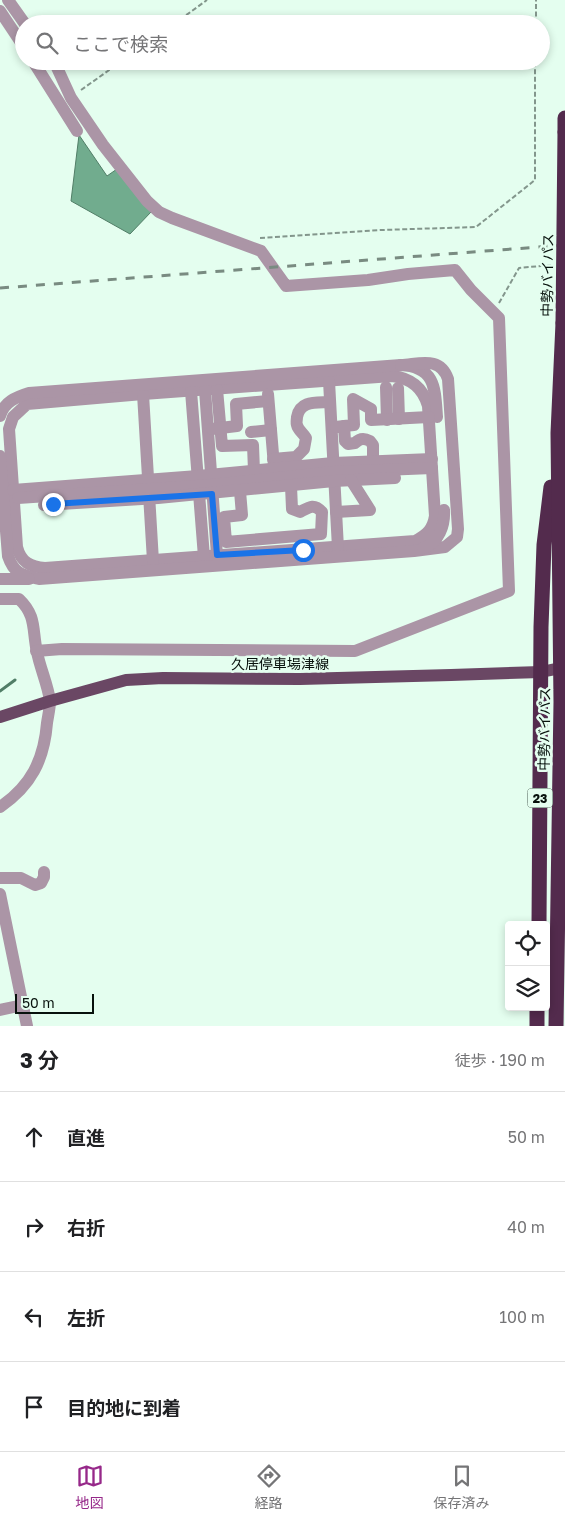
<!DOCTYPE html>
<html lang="ja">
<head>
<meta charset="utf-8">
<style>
	body { margin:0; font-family:"Golos Text","Noto Sans JP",sans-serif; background:#f6f6f6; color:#202124 }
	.controls { position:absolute; right:15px; bottom:15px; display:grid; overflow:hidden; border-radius:5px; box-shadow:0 2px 8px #0003 }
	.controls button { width:45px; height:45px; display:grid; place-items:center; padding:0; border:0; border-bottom:1px solid #e0e0e0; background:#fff; color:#202124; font:25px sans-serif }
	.scale { position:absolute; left:15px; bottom:12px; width:79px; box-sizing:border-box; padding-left:5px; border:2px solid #07110c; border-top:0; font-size:14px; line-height:18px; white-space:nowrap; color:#07110c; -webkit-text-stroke:4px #e4feef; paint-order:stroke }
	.stop { position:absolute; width:15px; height:15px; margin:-11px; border:4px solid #1a73e8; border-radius:50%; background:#fff }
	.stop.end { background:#1a73e8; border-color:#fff; box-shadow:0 1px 5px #0008 }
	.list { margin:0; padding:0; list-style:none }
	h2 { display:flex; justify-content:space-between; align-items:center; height:65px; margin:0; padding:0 20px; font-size:21px }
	h2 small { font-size:16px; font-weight:400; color:#757577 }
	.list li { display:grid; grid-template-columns:32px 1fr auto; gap:15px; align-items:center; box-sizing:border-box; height:90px; padding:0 20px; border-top:1px solid #e0e0e0 }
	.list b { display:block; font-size:19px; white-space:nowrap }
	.list em { font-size:16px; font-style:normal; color:#757577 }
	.icon { flex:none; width:28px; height:28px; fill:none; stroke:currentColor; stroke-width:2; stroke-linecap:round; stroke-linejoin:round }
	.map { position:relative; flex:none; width:565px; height:1026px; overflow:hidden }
	.search { position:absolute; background:#fff; box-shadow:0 2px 8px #0003; left:15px; right:15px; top:15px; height:55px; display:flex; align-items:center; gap:12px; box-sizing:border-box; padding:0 18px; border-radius:28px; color:#757577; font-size:19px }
	.sheet { height:425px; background:#fff }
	nav { display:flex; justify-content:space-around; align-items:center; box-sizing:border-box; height:70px; border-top:1px solid #e0e0e0; background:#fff; font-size:14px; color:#757577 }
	nav a { display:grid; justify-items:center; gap:2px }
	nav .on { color:#962889 }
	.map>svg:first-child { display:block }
</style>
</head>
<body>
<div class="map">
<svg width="565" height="1026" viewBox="0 0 565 1026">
	<rect width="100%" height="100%" fill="#e4feef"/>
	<polygon fill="#71ac8e" stroke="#517e67" points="79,135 107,176 117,169 151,212 130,234 71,201"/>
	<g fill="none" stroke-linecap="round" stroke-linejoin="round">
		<polyline stroke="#517e67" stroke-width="3" points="0,691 15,680"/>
		<g stroke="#83968c" stroke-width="2" stroke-dasharray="5 2.5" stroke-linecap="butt">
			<polyline points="174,24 207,0"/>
			<polyline points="536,24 536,0"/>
			<polyline points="81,90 122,61"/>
			<polyline points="260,238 381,230 476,227 535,180 535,61"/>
			<polyline points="499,303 519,268 551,265"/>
		</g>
		<g stroke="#ab95a6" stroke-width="12">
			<polyline points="8,0 25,24"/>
			<polyline points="0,11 24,47"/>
			<polyline points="33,61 77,131"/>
			<path d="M392 376C411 378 423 388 428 406L435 516C433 529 427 535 415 541L45 568C30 567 21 562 17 547L9 429 13 417 27 404 143 394Z"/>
			<polyline points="329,381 338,548"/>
			<polyline points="386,387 387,420"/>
			<polyline points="398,388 399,419"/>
			<polyline points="217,389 222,446 253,445 254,471"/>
			<polyline points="205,390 217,555"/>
			<polyline points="191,391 204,557"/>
			<polyline points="143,394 153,561"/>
			<polyline points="268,394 274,466"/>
			<path d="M0 416C4 402 16 397 29 393L401 365C436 367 435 389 437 417"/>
			<polyline points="344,426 354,425 353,399 371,409 371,420 429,417"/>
			<path d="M336 427 344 426 345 441 348 444 355 443C360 438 364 438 370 441L373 445V461"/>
			<polyline points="212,429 237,426 236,404 268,401"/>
			<polyline points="251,432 271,430"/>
			<path d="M0 456 8 556C14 574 22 575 39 579L414 551 445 547 457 537 458 529 448 379C440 356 420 364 401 365"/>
			<path d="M273 459 296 457 304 449 306 438C303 433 298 430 297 425 296 423 297 419 297 417 300 400 317 403 330 402"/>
			<polyline points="13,490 198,476 333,463 432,459"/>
			<path d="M240 491 242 515 224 517 226 542 321 534 322 512C314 503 309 507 300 512L292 509 291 486"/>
			<polyline points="18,498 211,485 334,472 432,468"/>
			<polyline points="44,505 158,498 334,481 395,478"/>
			<polyline points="336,512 370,510 351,480"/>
			<path d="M423 548C439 543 445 525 444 510"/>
			<polyline points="0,579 29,579"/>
			<path d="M0 599H19C37 616 32 630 37 652 40 668 48 685 50 701 50 708 48 716 47 723 44 760 31 786 0 807"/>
			<polyline points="36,651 62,649 355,651 509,591 499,318 471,290 455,270 408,274 368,280 286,286 261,251 172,218 159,212 147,201 103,145 71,98 54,61"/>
			<polyline points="0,878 21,878 35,885 41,883 44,877 44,872"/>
			<polyline points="0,894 27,1026"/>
			<polyline points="0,1010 23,1005"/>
		</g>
		<polyline stroke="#6a4764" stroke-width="12" points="0,717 50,701 126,680 163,678 300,679 451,675 541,672 565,667"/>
		<g stroke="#532b4d" stroke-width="15">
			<polyline points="565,132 565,118"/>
			<polyline points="539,925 541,627 544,545 551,487"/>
			<polyline points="537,1026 537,1007"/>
			<polyline points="556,1026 561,702 558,433 563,323"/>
		</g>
		<polyline stroke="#798b81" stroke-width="3" stroke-dasharray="9 9" stroke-linecap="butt" points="0,288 565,245"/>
		<polyline stroke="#532b4d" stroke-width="15" points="563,323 565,132"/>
	</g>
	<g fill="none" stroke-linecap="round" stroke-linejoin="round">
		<polyline stroke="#1a73e8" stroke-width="6" points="53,504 212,494 217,555 303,550"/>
	</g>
	<g text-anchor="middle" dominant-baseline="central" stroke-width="5" stroke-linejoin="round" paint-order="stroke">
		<rect fill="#e4feef" stroke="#495850" stroke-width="1" x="527.5" y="788.5" width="25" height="19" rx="4"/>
		<g font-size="12" font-weight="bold" fill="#07110c">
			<text x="540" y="798">23</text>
		</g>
		<g font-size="14" fill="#07110c" stroke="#e4feef">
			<text transform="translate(547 275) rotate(-89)">中勢バイパス</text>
			<text x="280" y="663">久居停車場津線</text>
			<text transform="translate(544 729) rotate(-89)">中勢バイパス</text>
		</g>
	</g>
</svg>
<div class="controls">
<button><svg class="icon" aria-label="locate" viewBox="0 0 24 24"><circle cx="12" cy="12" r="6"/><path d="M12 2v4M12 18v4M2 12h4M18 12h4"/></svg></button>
<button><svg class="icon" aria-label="layers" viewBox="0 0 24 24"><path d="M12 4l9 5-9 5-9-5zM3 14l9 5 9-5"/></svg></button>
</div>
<div class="scale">50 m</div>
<div class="stop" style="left:303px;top:550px"></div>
<div class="stop end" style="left:53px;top:504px"></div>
<div class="search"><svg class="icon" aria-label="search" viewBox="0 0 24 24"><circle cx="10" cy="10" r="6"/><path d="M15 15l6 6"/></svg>ここで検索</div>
</div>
<section class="sheet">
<h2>3 分<small>徒歩 · 190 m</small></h2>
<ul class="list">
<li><svg class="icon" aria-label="ahead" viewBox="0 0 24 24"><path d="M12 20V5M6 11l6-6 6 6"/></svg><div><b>直進</b></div><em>50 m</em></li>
<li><svg class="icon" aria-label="right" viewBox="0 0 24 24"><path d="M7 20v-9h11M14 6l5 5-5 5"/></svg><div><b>右折</b></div><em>40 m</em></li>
<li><svg class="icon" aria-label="left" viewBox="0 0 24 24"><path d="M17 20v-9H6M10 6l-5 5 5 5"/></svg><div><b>左折</b></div><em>100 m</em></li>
<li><svg class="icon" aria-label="arrive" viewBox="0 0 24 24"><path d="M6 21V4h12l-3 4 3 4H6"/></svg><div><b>目的地に到着</b></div></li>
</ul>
</section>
<nav>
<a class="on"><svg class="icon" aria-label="map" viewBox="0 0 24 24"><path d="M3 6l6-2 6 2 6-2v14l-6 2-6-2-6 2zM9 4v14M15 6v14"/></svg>地図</a>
<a><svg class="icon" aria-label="directions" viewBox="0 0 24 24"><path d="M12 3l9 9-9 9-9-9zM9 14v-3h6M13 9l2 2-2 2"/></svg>経路</a>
<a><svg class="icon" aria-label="saved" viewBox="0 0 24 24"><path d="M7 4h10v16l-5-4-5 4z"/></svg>保存済み</a>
</nav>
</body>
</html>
